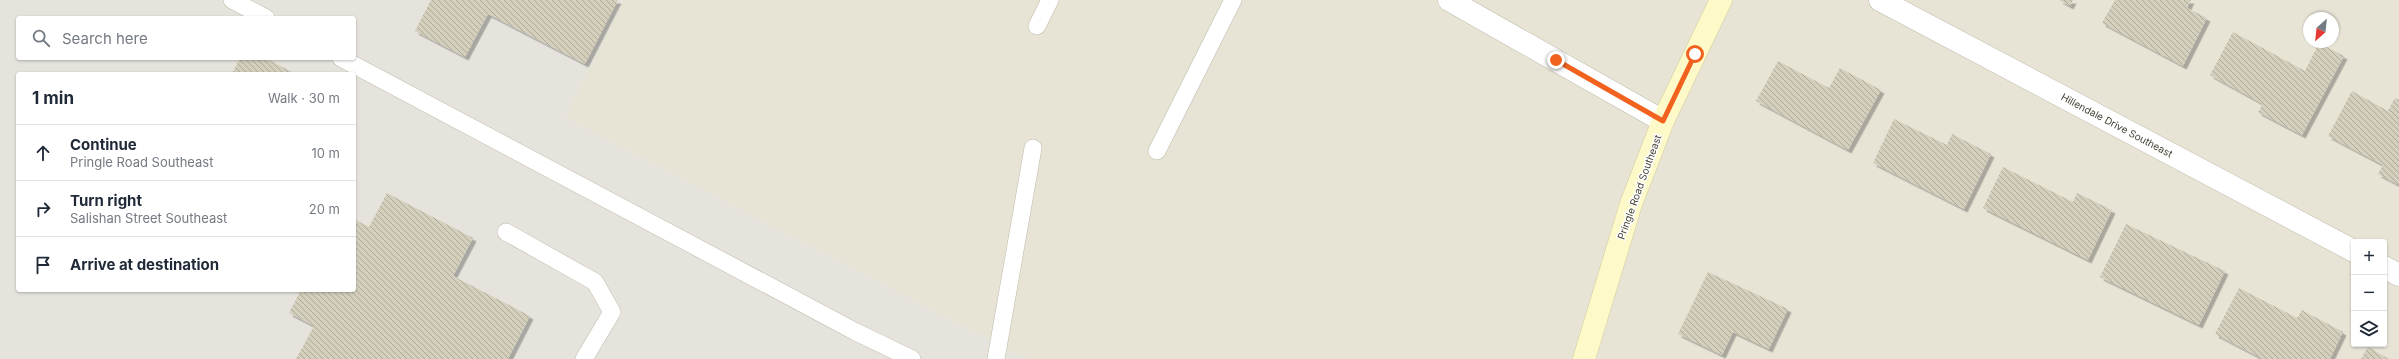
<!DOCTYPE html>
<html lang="en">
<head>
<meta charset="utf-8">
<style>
	body { margin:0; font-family:Inter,sans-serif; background:#f2f2f3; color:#1f2937 }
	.controls { position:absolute; right:12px; bottom:12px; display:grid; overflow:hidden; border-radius:4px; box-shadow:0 1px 3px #0004 }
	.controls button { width:36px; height:36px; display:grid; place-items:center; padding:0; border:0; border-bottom:1px solid #e0e1e3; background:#fff; color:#1f2937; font:20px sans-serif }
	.compass { position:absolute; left:2303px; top:12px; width:36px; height:36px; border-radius:50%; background:#fff; box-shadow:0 1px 3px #0004; rotate:207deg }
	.stop { position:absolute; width:12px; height:12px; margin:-9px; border:3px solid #f2621f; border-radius:50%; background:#fff }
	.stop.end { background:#f2621f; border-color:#fff; box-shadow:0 1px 4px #0008 }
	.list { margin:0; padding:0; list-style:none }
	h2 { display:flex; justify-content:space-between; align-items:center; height:52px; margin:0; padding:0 16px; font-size:17px }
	h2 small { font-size:13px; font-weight:400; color:#747a83 }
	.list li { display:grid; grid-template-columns:26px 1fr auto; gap:12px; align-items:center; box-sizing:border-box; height:56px; padding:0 16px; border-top:1px solid #e0e1e3 }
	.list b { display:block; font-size:15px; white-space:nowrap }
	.list p { margin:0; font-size:13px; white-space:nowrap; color:#747a83 }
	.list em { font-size:13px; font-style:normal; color:#747a83 }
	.icon { flex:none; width:22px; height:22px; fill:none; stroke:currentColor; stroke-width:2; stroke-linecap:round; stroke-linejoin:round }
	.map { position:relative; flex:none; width:2399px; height:359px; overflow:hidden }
	.search { position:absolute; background:#fff; box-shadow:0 1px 3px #0004; left:16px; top:16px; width:340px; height:44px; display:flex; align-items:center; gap:10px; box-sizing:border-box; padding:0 14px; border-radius:4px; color:#747a83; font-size:15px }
	.panel { position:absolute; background:#fff; box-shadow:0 1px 3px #0004; left:16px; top:72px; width:340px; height:220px; border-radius:4px }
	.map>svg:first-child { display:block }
</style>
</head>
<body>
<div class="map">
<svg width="2399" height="359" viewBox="0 0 2399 359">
	<defs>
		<pattern id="building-back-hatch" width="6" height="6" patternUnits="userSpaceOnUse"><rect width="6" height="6" fill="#d4cfbd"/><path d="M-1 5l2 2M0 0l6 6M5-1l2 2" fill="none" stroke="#aeaa9a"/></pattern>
		<filter id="shadow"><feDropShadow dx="3.5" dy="3.5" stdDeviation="0" flood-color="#0004"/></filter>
	</defs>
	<rect width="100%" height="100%" fill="#f3f1e7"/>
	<path fill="#e7e4d6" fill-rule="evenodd" d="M623 0H2399V359H1026L565 117ZM2309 18H2333V42H2309ZM2354 242H2384V344H2354Z"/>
	<path fill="#e5e3dc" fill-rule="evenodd" d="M0 0H623L565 117 1026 359H0ZM18 18H354V58H18ZM18 74H354V290H18Z"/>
	<g fill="url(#building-back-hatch)" filter="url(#shadow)">
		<polygon points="431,0 618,0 585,64 488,14 465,57 415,31"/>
		<polygon points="2059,0 2073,0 2070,6"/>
		<polygon points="2115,0 2191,0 2187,8 2207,18 2183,66 2102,23"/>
		<polygon points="2233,32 2305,71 2319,43 2344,56 2302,135 2258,112 2263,104 2210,75"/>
		<polygon points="240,58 265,58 296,74 232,74"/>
		<polygon points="1778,61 1829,88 1840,68 1881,90 1848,150 1756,101"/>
		<polygon points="2352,91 2388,111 2395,98 2399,100 2399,185 2378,174 2383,165 2328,136"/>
		<polygon points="1894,119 1947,145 1952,134 1991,154 1964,209 1873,163"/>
		<polygon points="2003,167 2073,202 2077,193 2112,210 2088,260 1983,208"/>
		<polygon points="387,193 473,238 453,276 530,316 508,359 296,359 314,326 289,313 301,290 354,290 354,219 369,227"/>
		<polygon points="2126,224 2225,271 2199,325 2100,277"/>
		<polygon points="1708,272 1788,309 1769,349 1733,332 1722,355 1678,334"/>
		<polygon points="2239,288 2297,318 2302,310 2343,332 2330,359 2263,359 2215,334"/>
		<polygon points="2368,347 2389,359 2361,359"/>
	</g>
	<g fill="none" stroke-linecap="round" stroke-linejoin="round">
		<g stroke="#bebbaa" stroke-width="18">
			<g id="lane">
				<polyline points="232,0 266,18"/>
				<polyline points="1037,26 1050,0"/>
				<polyline points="341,58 856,332 912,359"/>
				<polyline points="1157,151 1233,0"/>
				<polyline points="506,232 595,282 612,312 584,359"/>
				<polyline points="996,359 1033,148"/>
			</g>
		</g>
		<g stroke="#bebbaa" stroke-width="23">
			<g id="street">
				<polyline points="1449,0 1663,121"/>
				<polyline points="1880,0 2354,251"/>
				<polyline points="2384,267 2399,275"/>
			</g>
		</g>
		<g stroke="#d1cc98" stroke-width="23">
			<polyline id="secondary" points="1584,359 1631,204 1663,121 1721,0"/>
		</g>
		<use href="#lane" stroke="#fff" stroke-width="17"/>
		<use href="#street" stroke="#fff" stroke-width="22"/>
		<use href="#secondary" stroke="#fdf9c8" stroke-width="22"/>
	</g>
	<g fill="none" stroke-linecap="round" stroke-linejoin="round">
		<polyline stroke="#f2621f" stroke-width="5" points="1556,60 1663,121 1695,54"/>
	</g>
	<g text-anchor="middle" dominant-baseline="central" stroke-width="3" stroke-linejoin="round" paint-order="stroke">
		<g font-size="10" fill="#464336" stroke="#fff">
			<text transform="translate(2117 125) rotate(28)">Hillendale Drive Southeast</text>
			<text transform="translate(1639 187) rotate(-70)">Pringle Road Southeast</text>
		</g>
	</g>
</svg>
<div class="controls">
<button>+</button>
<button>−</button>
<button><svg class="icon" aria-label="layers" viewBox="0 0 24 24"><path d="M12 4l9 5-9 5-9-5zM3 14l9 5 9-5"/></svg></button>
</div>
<svg class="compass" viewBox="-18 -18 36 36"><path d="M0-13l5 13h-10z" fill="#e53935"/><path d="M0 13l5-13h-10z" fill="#747a83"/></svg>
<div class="stop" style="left:1695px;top:54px"></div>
<div class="stop end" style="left:1556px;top:60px"></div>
<div class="search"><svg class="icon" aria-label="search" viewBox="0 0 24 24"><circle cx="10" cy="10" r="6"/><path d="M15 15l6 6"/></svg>Search here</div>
<section class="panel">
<h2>1 min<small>Walk · 30 m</small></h2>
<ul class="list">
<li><svg class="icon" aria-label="ahead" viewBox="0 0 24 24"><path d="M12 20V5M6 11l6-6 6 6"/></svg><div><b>Continue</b><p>Pringle Road Southeast</p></div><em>10 m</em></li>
<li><svg class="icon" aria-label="right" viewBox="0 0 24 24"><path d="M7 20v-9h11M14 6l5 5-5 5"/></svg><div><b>Turn right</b><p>Salishan Street Southeast</p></div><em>20 m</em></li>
<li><svg class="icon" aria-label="arrive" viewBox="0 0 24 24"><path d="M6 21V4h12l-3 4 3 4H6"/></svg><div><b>Arrive at destination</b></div></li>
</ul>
</section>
</div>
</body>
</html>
